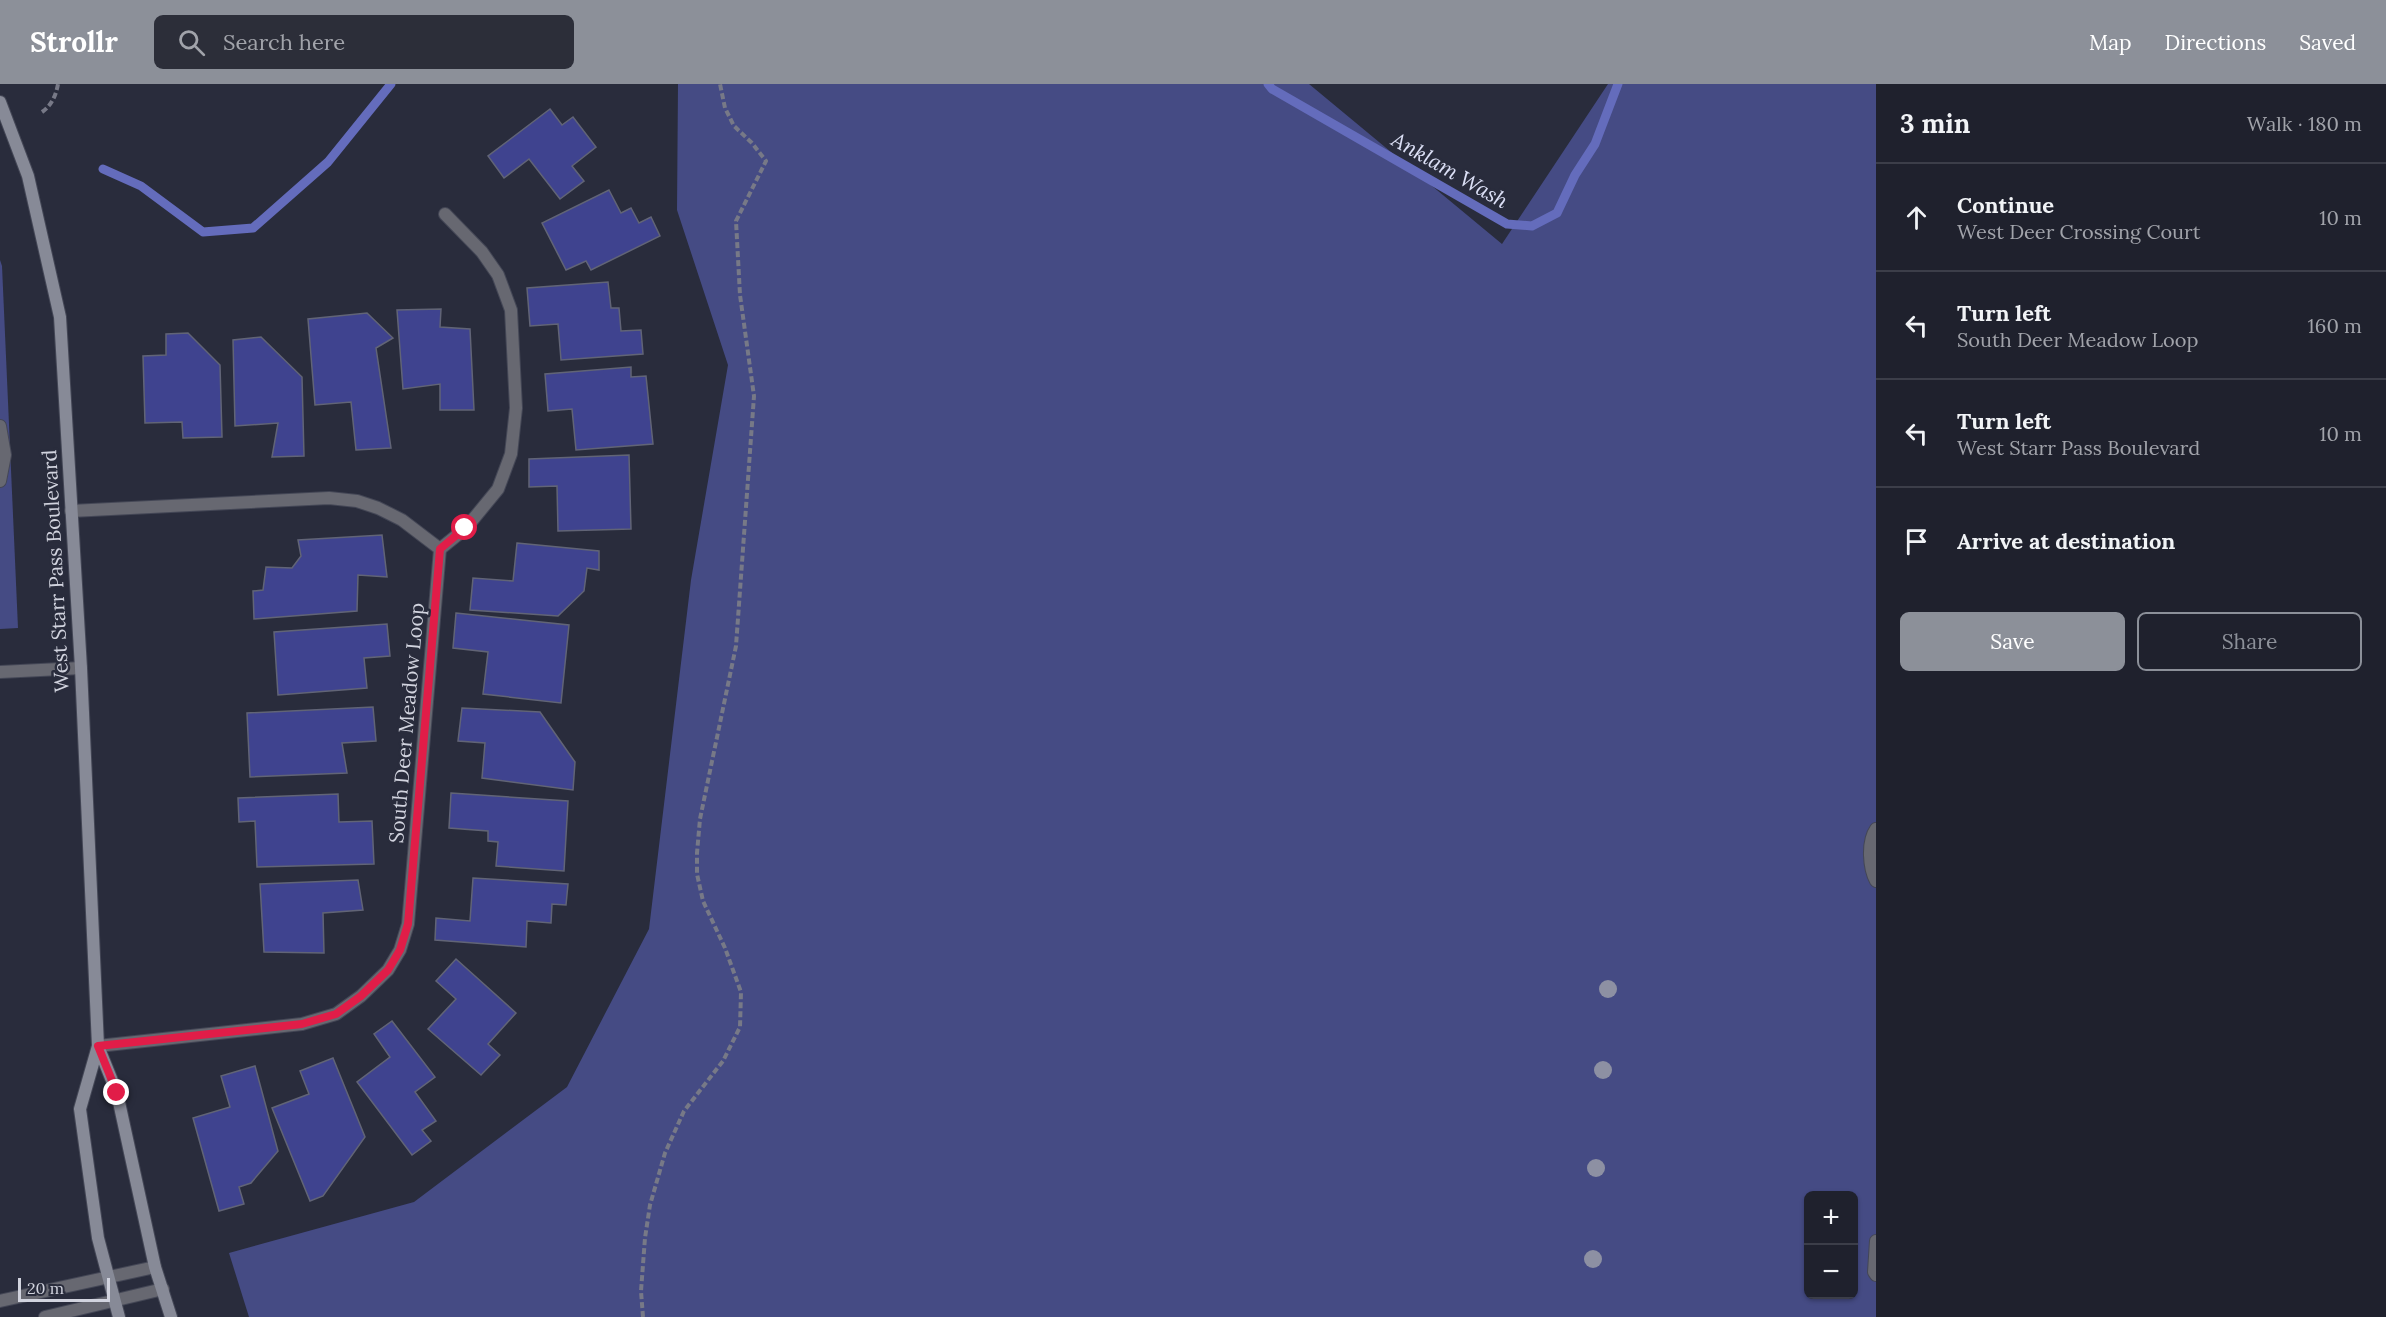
<!DOCTYPE html>
<html lang="en">
<head>
<meta charset="utf-8">
<style>
	body { margin:0; font-family:Lora,serif; background:#2c2e39; color:#f1f3f6 }
	.controls { position:absolute; right:18px; bottom:18px; display:grid; overflow:hidden; border-radius:9px; box-shadow:0 2px 4px #0004 }
	.controls button { width:54px; height:54px; display:grid; place-items:center; padding:0; border:0; border-bottom:2px solid #3c3e49; background:#1f212d; color:#f1f3f6; font:30px sans-serif }
	.scale { position:absolute; left:18px; bottom:15px; width:92px; box-sizing:border-box; padding-left:6px; border:3px solid #d1d3de; border-top:0; font-size:16px; line-height:21px; white-space:nowrap; color:#d1d3de; -webkit-text-stroke:4px #292c3c; paint-order:stroke }
	.stop { position:absolute; width:18px; height:18px; margin:-14px; border:4px solid #e11d48; border-radius:50%; background:#fff }
	.stop.end { background:#e11d48; border-color:#fff; box-shadow:0 2px 6px #0008 }
	.list { margin:0; padding:0; list-style:none }
	h2 { display:flex; justify-content:space-between; align-items:center; height:78px; margin:0; padding:0 24px; font-size:26px }
	h2 small { font-size:20px; font-weight:400; color:#a1a3aa }
	.list li { display:grid; grid-template-columns:39px 1fr auto; gap:18px; align-items:center; box-sizing:border-box; height:108px; padding:0 24px; border-top:2px solid #3c3e49 }
	.list b { display:block; font-size:22px; white-space:nowrap }
	.list p { margin:0; font-size:20px; white-space:nowrap; color:#a1a3aa }
	.list em { font-size:20px; font-style:normal; color:#a1a3aa }
	.actions { display:flex; gap:12px; padding:18px 24px }
	.actions a { flex:1; padding:14px 0; border:2px solid #8c9099; border-radius:9px; text-align:center; font-size:21px; color:#8c9099 }
	.actions .main { background:#8c9099; color:#fff }
	.icon { flex:none; width:33px; height:33px; fill:none; stroke:currentColor; stroke-width:2; stroke-linecap:round; stroke-linejoin:round }
	.map { position:relative; flex:none; width:1876px; height:1233px; overflow:hidden }
	header { display:flex; align-items:center; gap:36px; box-sizing:border-box; height:84px; padding:0 30px; background:#8c9099; color:#fff }
	header strong { font-size:28px }
	nav { display:flex; gap:33px; margin-inline-start:auto; font-size:21px }
	.search { width:420px; height:54px; background:#2c2e39; display:flex; align-items:center; gap:15px; box-sizing:border-box; padding:0 21px; border-radius:9px; color:#a1a3aa; font-size:22px }
	main { display:flex }
	aside { flex:1; background:#1f212d }
	.map>svg:first-child { display:block }
</style>
</head>
<body>
<header>
<strong>Strollr</strong>
<div class="search"><svg class="icon" aria-label="search" viewBox="0 0 24 24"><circle cx="10" cy="10" r="6"/><path d="M15 15l6 6"/></svg>Search here</div>
<nav><a>Map</a><a>Directions</a><a>Saved</a></nav>
</header>
<main>
<div class="map">
<svg width="1876" height="1233" viewBox="0 0 1876 1233">
	<rect width="100%" height="100%" fill="#292c3c"/>
	<g fill="#454b84" fill-rule="evenodd">
		<path d="M678 0H1309L1502 160 1608 0H1876V1233H249L229 1169 414 1118 567 1003 649 845 691 496 728 281 677 126ZM1808 1112H1854V1210H1808Z"/>
		<polygon points="0,176 2,182 18,544 0,545"/>
	</g>
	<g fill="none" stroke-linecap="round" stroke-linejoin="round">
		<g stroke="#646cbc" stroke-width="9">
			<polyline points="1268,0 1272,5 1507,140 1532,142 1557,129 1575,91 1595,60 1618,0"/>
			<polyline points="103,85 141,102 203,148 253,144 328,78 391,0"/>
		</g>
	</g>
	<g fill="#3f438f" stroke="#616476" stroke-width="1.5">
		<polygon points="550,25 562,41 573,33 596,63 572,82 584,97 560,115 529,75 504,94 488,72"/>
		<polygon points="609,106 621,129 631,124 639,139 651,133 660,152 591,186 586,177 566,186 542,139"/>
		<polygon points="608,198 611,224 619,224 621,247 641,246 643,270 561,276 558,240 530,242 527,204"/>
		<polygon points="441,225 440,243 470,245 474,326 440,326 440,300 403,305 397,226"/>
		<polygon points="367,229 393,254 376,264 391,364 356,366 351,318 315,321 308,235"/>
		<polygon points="188,249 220,281 222,353 183,354 182,338 145,339 143,272 166,271 166,250"/>
		<polygon points="261,253 302,293 304,372 272,373 278,339 235,342 233,256"/>
		<polygon points="631,283 631,293 646,292 653,360 576,366 572,325 548,327 545,290"/>
		<polygon points="629,371 631,445 558,447 557,402 529,403 529,375"/>
		<polygon points="382,451 387,493 358,491 357,527 254,535 253,507 263,506 266,483 292,484 301,472 298,456"/>
		<polygon points="517,459 599,467 599,486 587,484 584,507 558,532 470,526 473,494 513,497"/>
		<polygon points="456,529 569,541 561,619 483,610 488,568 453,564"/>
		<polygon points="387,540 390,572 364,574 367,604 278,611 274,548"/>
		<polygon points="373,623 376,657 342,659 347,689 250,693 247,629"/>
		<polygon points="462,624 540,628 575,678 573,706 482,694 485,659 458,657"/>
		<polygon points="451,709 568,717 564,787 496,782 498,758 488,757 488,747 449,744"/>
		<polygon points="338,710 339,738 372,737 374,780 257,783 255,737 239,738 238,714"/>
		<polygon points="473,794 568,800 566,821 552,820 551,839 527,837 526,863 435,856 436,834 470,837"/>
		<polygon points="358,796 363,826 323,829 324,869 264,868 260,800"/>
		<polygon points="456,875 516,929 488,960 500,971 481,991 428,945 456,915 436,897"/>
		<polygon points="392,937 435,993 415,1008 436,1037 422,1046 431,1057 412,1071 357,998 390,973 374,950"/>
		<polygon points="333,974 365,1053 323,1112 310,1117 272,1024 309,1010 300,987"/>
		<polygon points="255,982 278,1067 251,1099 239,1103 244,1120 219,1127 193,1034 230,1023 221,992"/>
	</g>
	<g fill="none" stroke-linecap="round" stroke-linejoin="round">
		<g stroke="#444756" stroke-width="14">
			<g id="lane">
				<polyline points="0,342 5,371 0,397"/>
				<path d="M1876 745C1867 758 1869 784 1876 797"/>
				<polyline points="1876,1157 1874,1188 1876,1191"/>
			</g>
		</g>
		<g stroke="#444756" stroke-width="14">
			<g id="street">
				<polyline points="71,427 329,414 357,417 378,424 402,436 440,465 408,840 400,866 388,886 361,912 336,930 302,940 98,962"/>
				<polyline points="440,465 466,444 498,405 511,370 516,324 511,226 498,191 482,168 445,130"/>
				<polyline points="0,588 81,584"/>
				<polyline points="0,1217 155,1183"/>
				<polyline points="45,1233 163,1205"/>
			</g>
		</g>
		<g stroke="#444756" stroke-width="14">
			<g id="secondary">
				<polyline points="0,18 28,92 60,233 81,584 98,962 80,1025 98,1154 119,1233"/>
				<polyline points="98,962 117,1009 155,1183 171,1233"/>
			</g>
		</g>
		<g stroke="#777987" stroke-width="4" stroke-dasharray="6 3" stroke-linecap="butt">
			<path d="M42 28C52 21 56 11 58 0"/>
			<polyline points="643,1233 641,1207 645,1154 650,1121 665,1069 684,1027 723,977 740,943 741,908 725,864 703,817 697,790 697,769 700,735 736,562 754,312 740,211 736,137 766,77 752,59 734,42 725,24 720,0"/>
		</g>
		<use href="#lane" stroke="#676871" stroke-width="12"/>
		<use href="#street" stroke="#676871" stroke-width="12"/>
		<use href="#secondary" stroke="#878a97" stroke-width="12"/>
	</g>
	<g fill="#8d90a3">
		<circle cx="1608" cy="905" r="9"/>
		<circle cx="1603" cy="986" r="9"/>
		<circle cx="1596" cy="1084" r="9"/>
		<circle cx="1593" cy="1175" r="9"/>
	</g>
	<g fill="none" stroke-linecap="round" stroke-linejoin="round">
		<polyline stroke="#e11d48" stroke-width="8" points="117,1009 98,962 302,940 336,930 361,912 388,886 400,866 408,840 440,465 465,444"/>
	</g>
	<g text-anchor="middle" dominant-baseline="central" stroke-width="5" stroke-linejoin="round" paint-order="stroke">
		<g font-size="20" fill="#d1d3de" stroke="#292c3c">
			<text transform="translate(55 487) rotate(-93)">West Starr Pass Boulevard</text>
			<text transform="translate(406 639) rotate(-85)">South Deer Meadow Loop</text>
		</g>
		<g font-size="21" font-style="italic" fill="#dce0f6" stroke="#292c3c">
			<text transform="translate(1450 86) rotate(30)">Anklam Wash</text>
		</g>
	</g>
</svg>
<div class="controls">
<button>+</button>
<button>−</button>
</div>
<div class="scale">20 m</div>
<div class="stop" style="left:465px;top:444px"></div>
<div class="stop end" style="left:117px;top:1009px"></div>
</div>
<aside>
<h2>3 min<small>Walk · 180 m</small></h2>
<ul class="list">
<li><svg class="icon" aria-label="ahead" viewBox="0 0 24 24"><path d="M12 20V5M6 11l6-6 6 6"/></svg><div><b>Continue</b><p>West Deer Crossing Court</p></div><em>10 m</em></li>
<li><svg class="icon" aria-label="left" viewBox="0 0 24 24"><path d="M17 20v-9H6M10 6l-5 5 5 5"/></svg><div><b>Turn left</b><p>South Deer Meadow Loop</p></div><em>160 m</em></li>
<li><svg class="icon" aria-label="left" viewBox="0 0 24 24"><path d="M17 20v-9H6M10 6l-5 5 5 5"/></svg><div><b>Turn left</b><p>West Starr Pass Boulevard</p></div><em>10 m</em></li>
<li><svg class="icon" aria-label="arrive" viewBox="0 0 24 24"><path d="M6 21V4h12l-3 4 3 4H6"/></svg><div><b>Arrive at destination</b></div></li>
</ul>
<div class="actions"><a class="main">Save</a><a>Share</a></div>
</aside>
</main>
</body>
</html>
